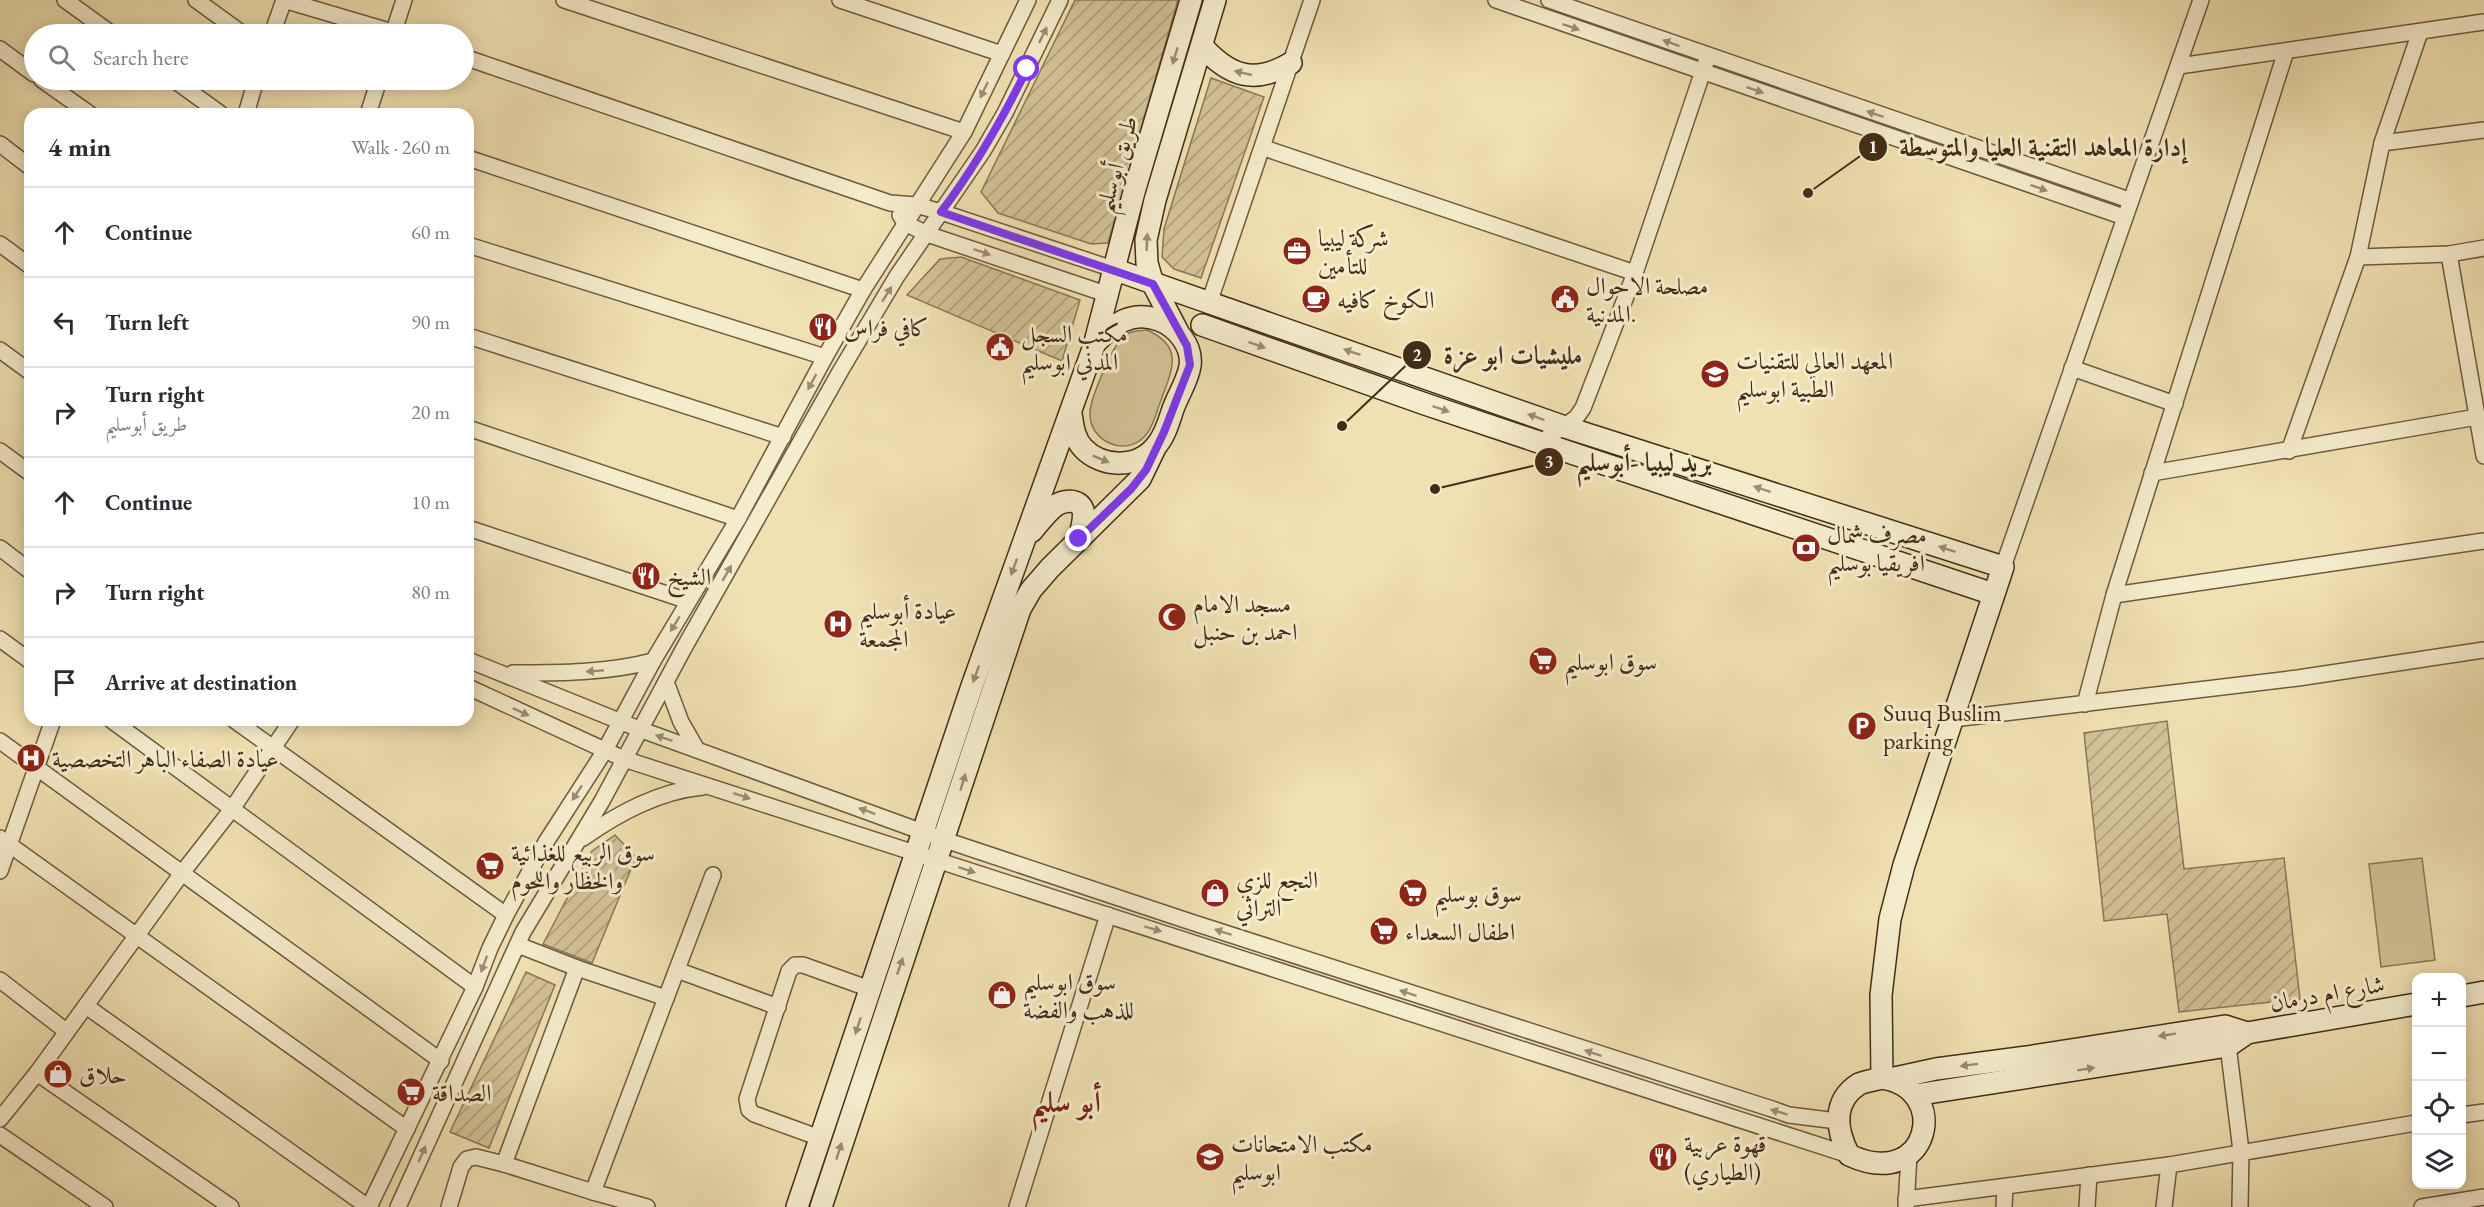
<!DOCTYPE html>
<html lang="en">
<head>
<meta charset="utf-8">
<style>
	body { margin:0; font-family:"EB Garamond",Amiri,serif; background:#f7f7f7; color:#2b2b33 }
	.controls { position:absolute; right:18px; bottom:18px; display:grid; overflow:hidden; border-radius:12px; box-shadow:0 3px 15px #0003 }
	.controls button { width:54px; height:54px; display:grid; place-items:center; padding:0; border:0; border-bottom:2px solid #e1e1e2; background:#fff; color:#2b2b33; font:30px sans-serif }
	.stop { position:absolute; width:18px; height:18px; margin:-14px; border:4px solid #7c3aed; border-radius:50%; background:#fff }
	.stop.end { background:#7c3aed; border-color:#fff; box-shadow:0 2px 6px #0008 }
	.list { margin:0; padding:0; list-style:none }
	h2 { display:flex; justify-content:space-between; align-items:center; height:78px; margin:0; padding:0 24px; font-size:26px }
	h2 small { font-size:20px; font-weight:400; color:#7c7c81 }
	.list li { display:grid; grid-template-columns:39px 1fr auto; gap:18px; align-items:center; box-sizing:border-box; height:90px; padding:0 24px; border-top:2px solid #e1e1e2 }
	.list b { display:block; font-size:22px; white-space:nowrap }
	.list p { margin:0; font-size:20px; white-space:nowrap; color:#7c7c81 }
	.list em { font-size:20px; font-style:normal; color:#7c7c81 }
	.icon { flex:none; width:33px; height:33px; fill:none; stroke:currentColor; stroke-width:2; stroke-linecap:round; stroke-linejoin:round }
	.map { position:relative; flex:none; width:2484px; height:1207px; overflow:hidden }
	.search { position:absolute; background:#fff; box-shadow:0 3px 15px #0003; left:24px; top:24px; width:450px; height:66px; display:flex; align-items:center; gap:15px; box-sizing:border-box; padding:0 21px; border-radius:33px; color:#7c7c81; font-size:22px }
	.panel { position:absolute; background:#fff; box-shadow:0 3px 15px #0003; left:24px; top:108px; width:450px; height:618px; border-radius:18px }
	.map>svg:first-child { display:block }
</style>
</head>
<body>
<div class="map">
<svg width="2484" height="1207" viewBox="0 0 2484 1207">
	<defs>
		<pattern id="garden-furrows" width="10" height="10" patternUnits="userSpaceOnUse" patternTransform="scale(1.5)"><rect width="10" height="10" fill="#d2c298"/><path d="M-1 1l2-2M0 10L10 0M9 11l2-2" fill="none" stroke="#ac9e7b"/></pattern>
	</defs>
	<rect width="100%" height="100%" fill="#f0e1b2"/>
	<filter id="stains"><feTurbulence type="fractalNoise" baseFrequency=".00333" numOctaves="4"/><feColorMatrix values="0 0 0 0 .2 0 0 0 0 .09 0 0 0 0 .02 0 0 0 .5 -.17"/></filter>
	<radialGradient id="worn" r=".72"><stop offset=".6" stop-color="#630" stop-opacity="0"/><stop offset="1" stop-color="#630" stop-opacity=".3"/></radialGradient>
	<g fill="#d2c298" stroke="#8a7858" stroke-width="1.5">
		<path d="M1147 330C1186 347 1171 372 1160 403 1156 413 1153 428 1145 436 1125 458 1089 441 1090 413 1090 399 1114 342 1125 335 1132 330 1140 331 1147 330Z"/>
		<polygon points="2422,858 2435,960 2381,967 2369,864"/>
	</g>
	<g fill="url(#garden-furrows)" stroke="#8a7858" stroke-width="1.5">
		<polygon points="1075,0 1178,0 1108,243 1091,244 998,213 981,192"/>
		<polygon points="1211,78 1264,97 1201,278 1174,269 1162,257 1164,229"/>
		<polygon points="961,257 1080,300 1062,361 907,295 940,259"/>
		<polygon points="2167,721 2184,869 2284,858 2300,999 2179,1012 2167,914 2104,921 2084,733"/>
		<polygon points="615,835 636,857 592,963 543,944 592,851"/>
		<polygon points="526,972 555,985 489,1148 450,1132"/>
	</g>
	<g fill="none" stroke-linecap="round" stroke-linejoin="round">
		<g stroke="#6e5a3e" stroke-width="18">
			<g id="street">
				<polyline points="65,0 112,34"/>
				<polyline points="196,0 243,34"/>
				<polyline points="284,0 399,34"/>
				<polyline points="564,0 964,132"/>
				<polyline points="840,0 1002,54"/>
				<polyline points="1496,0 2124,217"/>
				<polyline points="1549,0 2129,200"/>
				<polyline points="272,34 284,0"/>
				<polyline points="393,34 404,0"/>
				<polyline points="0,49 34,74"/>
				<polyline points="464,57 890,203 916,205 941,212 1113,269"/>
				<polyline points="2179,66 2484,22"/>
				<polyline points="42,80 90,114"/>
				<polyline points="174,80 221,114"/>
				<polyline points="246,114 256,80"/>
				<polyline points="368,114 379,80"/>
				<polyline points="2382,143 2484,130"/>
				<polyline points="0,144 30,167"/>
				<polyline points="1264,148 1635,273"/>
				<polyline points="468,158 863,290"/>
				<polyline points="900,215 905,223 927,234 1106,294"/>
				<polyline points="0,244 30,266"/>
				<polyline points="468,245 825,357"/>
				<polyline points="2449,254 2484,456"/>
				<polyline points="2358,257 2449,254 2484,248"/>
				<polyline points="1209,303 1312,0"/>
				<polyline points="468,336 783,437"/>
				<polyline points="0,350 30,372"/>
				<polyline points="2072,368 2175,404"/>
				<polyline points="468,428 738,519"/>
				<polyline points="1541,442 1576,418 1583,408 1635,273 1706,62"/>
				<polyline points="0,451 30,473"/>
				<polyline points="2289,451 2358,257 2382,143 2420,32"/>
				<polyline points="2152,473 2477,417"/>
				<polyline points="468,528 688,601"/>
				<polyline points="0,548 30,571"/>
				<polyline points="2003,567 2201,0"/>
				<polyline points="2114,595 2484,541"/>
				<polyline points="0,639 30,661"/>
				<polyline points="468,660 639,729 945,840 1191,922 1772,1109 1789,1115 1837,1121"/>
				<path d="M513 673C560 673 607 673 653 661"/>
				<polyline points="666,682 681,722 696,748"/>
				<polyline points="468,687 624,759 1849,1155"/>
				<polyline points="2085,704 2114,595 2286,51"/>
				<polyline points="1953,719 2298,678 2484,650"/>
				<polyline points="111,720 475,987"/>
				<polyline points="234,720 506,915"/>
				<polyline points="0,741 441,1061"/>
				<polyline points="0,838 407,1129"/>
				<path d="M583 838C619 813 659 791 703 787"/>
				<polyline points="0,871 53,720"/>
				<polyline points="518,945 577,968 666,998 713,875"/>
				<polyline points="577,968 504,1164 593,1192 666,998"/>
				<polyline points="677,970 778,1007"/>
				<polyline points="0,980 66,1031"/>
				<polyline points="86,1006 368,1207"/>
				<polyline points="2227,1037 2241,1151 2240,1207"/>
				<polyline points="37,1073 231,1207"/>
				<polyline points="2462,1115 2484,1112"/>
				<polyline points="0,1119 37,1073 182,873 232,809 292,720"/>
				<polyline points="0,1135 105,1207"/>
				<polyline points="820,1138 754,1114 749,1110 747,1099 789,971 795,965 803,965 870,989"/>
				<polyline points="593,1192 647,1207"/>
				<polyline points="1906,1199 2169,1165 2416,1123"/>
				<polyline points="369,1207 475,987 490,948 506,915 546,842 604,752 653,661 738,519 825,357 863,290 964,132 1028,0"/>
				<polyline points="398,1207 523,932 602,801 684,648 841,370 897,276 983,151 1005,113 1060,0"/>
				<polyline points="449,1207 461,1167 467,1159 476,1157 504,1164"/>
				<polyline points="1017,1207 1108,915"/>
				<polyline points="1906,1207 1909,1155"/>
				<polyline points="2004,1207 2005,1188"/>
				<polyline points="2087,1207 2089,1175"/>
				<polyline points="2164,1207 2169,1165"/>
				<polyline points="2422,1207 2484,1197"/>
			</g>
		</g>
		<g stroke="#422d17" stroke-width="24">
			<g id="secondary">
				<path d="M1202 46C1229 76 1254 85 1291 63"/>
				<polyline points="1113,269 1565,427 2003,567 1904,865 1890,919 1881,995 1882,1078"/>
				<polyline points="1202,325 1425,404 1993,594"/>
				<polyline points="1178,332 1153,284 1147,263 1146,240 1155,200 1215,0"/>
				<polyline points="1095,342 1134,192 1191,0"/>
				<path d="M1032 531C1039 523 1046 513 1055 506 1063 500 1079 498 1083 510 1085 519 1081 530 1079 539"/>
				<polyline points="2462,996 2484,992"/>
				<path d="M1882 1078C1952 1088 1930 1193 1849 1155 1836 1130 1832 1101 1859 1084 1865 1081 1875 1080 1882 1078Z"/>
				<polyline points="1890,1079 1936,1069 2027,1057 2225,1026 2247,1033"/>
				<polyline points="1915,1095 2228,1046 2247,1033 2416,1004"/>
				<path d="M797 1207 972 686 1095 343C1114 324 1131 310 1159 320 1176 326 1193 346 1190 366 1188 380 1178 395 1173 409 1169 421 1165 436 1156 446 1138 469 1102 468 1083 448 1074 438 1073 426 1071 414"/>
				<polyline points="821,1207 1020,609 1031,590 1050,568 1140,479 1155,448"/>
			</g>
		</g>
		<use href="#street" stroke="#f5eccd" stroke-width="15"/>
		<use href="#secondary" stroke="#f5eccd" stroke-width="21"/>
	</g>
	<defs><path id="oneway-solid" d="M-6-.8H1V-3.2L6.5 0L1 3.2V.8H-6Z" transform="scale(1.5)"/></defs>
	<g fill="#9c8c72">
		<use href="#oneway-solid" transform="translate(1571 27) rotate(19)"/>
		<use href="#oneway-solid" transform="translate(1043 35) rotate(-64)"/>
		<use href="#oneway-solid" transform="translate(1671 43) rotate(-160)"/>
		<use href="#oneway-solid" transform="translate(1175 56) rotate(107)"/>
		<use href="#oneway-solid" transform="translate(1243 73) rotate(-167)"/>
		<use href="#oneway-solid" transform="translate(984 90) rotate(116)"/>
		<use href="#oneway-solid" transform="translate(1755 90) rotate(19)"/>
		<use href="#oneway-solid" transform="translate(1875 114) rotate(-161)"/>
		<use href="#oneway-solid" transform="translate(2039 188) rotate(19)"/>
		<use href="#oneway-solid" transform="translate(1147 242) rotate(-88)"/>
		<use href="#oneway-solid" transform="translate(982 252) rotate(19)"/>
		<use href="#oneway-solid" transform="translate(887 294) rotate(-58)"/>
		<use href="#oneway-solid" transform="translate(1257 345) rotate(19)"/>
		<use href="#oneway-solid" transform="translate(1352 352) rotate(-161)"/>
		<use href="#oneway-solid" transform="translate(812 382) rotate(118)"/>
		<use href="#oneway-solid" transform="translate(1441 409) rotate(19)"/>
		<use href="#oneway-solid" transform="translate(1536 417) rotate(-160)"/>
		<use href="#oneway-solid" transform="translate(1101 459) rotate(22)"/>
		<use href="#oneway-solid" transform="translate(1762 489) rotate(-162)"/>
		<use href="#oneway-solid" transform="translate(1947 549) rotate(-162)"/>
		<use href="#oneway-solid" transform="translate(1014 567) rotate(110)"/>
		<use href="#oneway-solid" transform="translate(727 573) rotate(-60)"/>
		<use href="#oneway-solid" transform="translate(675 624) rotate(121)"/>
		<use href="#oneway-solid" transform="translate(595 671) rotate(175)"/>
		<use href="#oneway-solid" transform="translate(976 674) rotate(110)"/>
		<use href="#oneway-solid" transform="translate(521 712) rotate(25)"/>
		<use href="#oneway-solid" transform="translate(664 738) rotate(-161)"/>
		<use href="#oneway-solid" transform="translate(963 782) rotate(-73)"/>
		<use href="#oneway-solid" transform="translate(577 793) rotate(123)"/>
		<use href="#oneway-solid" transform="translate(742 796) rotate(18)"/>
		<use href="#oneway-solid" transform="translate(867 811) rotate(-160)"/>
		<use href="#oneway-solid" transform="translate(967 870) rotate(18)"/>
		<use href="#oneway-solid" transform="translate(1153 929) rotate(17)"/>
		<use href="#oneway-solid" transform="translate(1223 932) rotate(-162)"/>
		<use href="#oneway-solid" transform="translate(484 964) rotate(110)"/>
		<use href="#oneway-solid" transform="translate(900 966) rotate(-71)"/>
		<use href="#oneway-solid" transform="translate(1408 993) rotate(-162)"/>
		<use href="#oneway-solid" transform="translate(858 1026) rotate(108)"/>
		<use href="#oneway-solid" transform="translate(2167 1035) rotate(171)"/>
		<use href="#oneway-solid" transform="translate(1593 1053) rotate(-162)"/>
		<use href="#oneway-solid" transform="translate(1969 1065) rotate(173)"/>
		<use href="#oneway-solid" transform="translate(2086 1069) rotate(-9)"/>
		<use href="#oneway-solid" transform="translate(1779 1112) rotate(-163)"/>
		<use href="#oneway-solid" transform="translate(839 1151) rotate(-72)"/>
		<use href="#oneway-solid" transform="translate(422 1154) rotate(-66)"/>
	</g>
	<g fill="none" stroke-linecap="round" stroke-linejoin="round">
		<path stroke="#7c3aed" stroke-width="8" d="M1027 69C1002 120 975 167 941 212L1153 284 1187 346 1190 365 1164 432 1146 470 1131 489 1079 539"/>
	</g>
	<defs>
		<g id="office-disc" transform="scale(1.5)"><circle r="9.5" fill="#8f2418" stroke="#f5eccd"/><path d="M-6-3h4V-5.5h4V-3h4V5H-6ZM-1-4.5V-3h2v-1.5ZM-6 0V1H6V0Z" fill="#fff"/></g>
		<g id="cafe-disc" transform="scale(1.5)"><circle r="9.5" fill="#8f2418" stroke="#f5eccd"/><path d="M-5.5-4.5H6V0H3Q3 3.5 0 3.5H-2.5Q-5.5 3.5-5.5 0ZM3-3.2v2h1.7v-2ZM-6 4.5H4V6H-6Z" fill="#fff"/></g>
		<g id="civic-disc" transform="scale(1.5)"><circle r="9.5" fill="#8f2418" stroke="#f5eccd"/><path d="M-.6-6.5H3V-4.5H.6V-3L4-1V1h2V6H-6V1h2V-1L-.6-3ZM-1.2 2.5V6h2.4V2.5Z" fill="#fff"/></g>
		<g id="restaurant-disc" transform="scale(1.5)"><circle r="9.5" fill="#8f2418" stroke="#f5eccd"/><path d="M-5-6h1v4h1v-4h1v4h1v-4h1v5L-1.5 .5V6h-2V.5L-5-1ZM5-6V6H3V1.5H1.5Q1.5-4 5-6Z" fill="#fff"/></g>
		<g id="university-disc" transform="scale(1.5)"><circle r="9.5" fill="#8f2418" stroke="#f5eccd"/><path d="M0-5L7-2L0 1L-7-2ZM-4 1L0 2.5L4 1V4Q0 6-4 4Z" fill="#fff"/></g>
		<g id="bank-disc" transform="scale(1.5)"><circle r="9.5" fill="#8f2418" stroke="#f5eccd"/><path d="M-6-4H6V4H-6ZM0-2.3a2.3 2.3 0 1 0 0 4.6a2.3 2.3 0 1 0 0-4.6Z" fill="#fff"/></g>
		<g id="mosque-disc" transform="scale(1.5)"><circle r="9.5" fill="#8f2418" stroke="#f5eccd"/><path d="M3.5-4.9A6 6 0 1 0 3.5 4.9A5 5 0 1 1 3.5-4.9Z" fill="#fff"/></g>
		<g id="hospital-disc" transform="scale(1.5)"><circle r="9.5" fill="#8f2418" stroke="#f5eccd"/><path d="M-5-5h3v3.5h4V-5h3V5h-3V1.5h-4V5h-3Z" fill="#fff"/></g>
		<g id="supermarket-disc" transform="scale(1.5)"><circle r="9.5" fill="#8f2418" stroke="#f5eccd"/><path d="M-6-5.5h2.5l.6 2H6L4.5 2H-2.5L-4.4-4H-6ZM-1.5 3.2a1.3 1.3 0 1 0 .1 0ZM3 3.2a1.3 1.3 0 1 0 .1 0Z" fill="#fff"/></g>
		<g id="parking-disc" transform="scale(1.5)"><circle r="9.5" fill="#8f2418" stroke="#f5eccd"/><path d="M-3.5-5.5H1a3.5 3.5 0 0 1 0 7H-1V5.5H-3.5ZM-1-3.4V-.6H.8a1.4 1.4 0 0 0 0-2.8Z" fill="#fff"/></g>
		<g id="shop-disc" transform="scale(1.5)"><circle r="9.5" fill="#8f2418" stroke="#f5eccd"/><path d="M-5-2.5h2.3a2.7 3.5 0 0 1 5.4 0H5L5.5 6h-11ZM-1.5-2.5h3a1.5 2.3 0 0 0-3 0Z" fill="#fff"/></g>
	</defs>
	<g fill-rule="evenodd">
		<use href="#office-disc" x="1297" y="251"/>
		<use href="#cafe-disc" x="1316" y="299"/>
		<use href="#civic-disc" x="1565" y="299"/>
		<use href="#restaurant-disc" x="823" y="327"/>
		<use href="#civic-disc" x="1000" y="347"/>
		<use href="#university-disc" x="1715" y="374"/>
		<use href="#bank-disc" x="1806" y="548"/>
		<use href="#restaurant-disc" x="646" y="576"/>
		<use href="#mosque-disc" x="1172" y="617"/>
		<use href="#hospital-disc" x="838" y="624"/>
		<use href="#supermarket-disc" x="1543" y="661"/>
		<use href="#parking-disc" x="1862" y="726"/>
		<use href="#hospital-disc" x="31" y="758"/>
		<use href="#supermarket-disc" x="490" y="866"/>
		<use href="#shop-disc" x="1215" y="893"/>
		<use href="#supermarket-disc" x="1413" y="893"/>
		<use href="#supermarket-disc" x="1384" y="931"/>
		<use href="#shop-disc" x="1002" y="995"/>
		<use href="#shop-disc" x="58" y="1074"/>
		<use href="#supermarket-disc" x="411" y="1092"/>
		<use href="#university-disc" x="1210" y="1157"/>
		<use href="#restaurant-disc" x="1663" y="1157"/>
	</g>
	<g text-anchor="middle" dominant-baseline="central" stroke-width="6" stroke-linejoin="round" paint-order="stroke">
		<g font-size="24" fill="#422d17" stroke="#f5eccd">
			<text transform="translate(1116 164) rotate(-74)">طريق أبوسليم</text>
			<text transform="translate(2327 993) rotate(-10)">شارع ام درمان</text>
		</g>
		<g font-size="24" fill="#422d17" stroke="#f5eccd" text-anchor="start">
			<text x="1318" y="237">شركة ليبيا<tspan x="1318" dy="28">للتأمين</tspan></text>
			<text x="1586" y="285">مصلحة الاحوال<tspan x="1586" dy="28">المدنية.</tspan></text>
			<text x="1337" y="299">الكوخ كافيه</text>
			<text x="844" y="327">كافي فراس</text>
			<text x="1021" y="333">مكتب السجل<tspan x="1021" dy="28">المدني ابوسليم</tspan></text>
			<text x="1736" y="360">المعهد العالي للتقنيات<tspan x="1736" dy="28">الطبية ابوسليم</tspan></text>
			<text x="1827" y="534">مصرف شمال<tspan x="1827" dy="28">افريقيا بوسليم</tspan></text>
			<text x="667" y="576">الشيخ</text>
			<text x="1193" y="603">مسجد الامام<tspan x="1193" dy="28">احمد بن حنبل</tspan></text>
			<text x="859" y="610">عيادة أبوسليم<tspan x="859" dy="28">المجمعة</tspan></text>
			<text x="1564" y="661">سوق ابوسليم</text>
			<text x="1883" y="712">Suuq Buslim<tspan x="1883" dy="28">parking</tspan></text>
			<text x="52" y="758">عيادة الصفاء الباهر التخصصية</text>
			<text x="511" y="852">سوق الربيع للغذائية<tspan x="511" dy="28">والخظار واللحوم</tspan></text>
			<text x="1236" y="879">النجع للزي<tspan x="1236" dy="28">التراثي</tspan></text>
			<text x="1434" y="893">سوق بوسليم</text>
			<text x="1405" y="931">اطفال السعداء</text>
			<text x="1023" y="981">سوق ابوسليم<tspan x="1023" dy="28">للذهب والفضة</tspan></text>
			<text x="79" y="1074">حلاق</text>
			<text x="432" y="1092">الصداقة</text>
			<text x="1231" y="1143">مكتب الامتحانات<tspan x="1231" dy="28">ابوسليم</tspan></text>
			<text x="1684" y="1143">قهوة عربية<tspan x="1684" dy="28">(الطياري)</tspan></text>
		</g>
		<g font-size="30" font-weight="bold" fill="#7a1f14" stroke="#f5eccd">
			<text x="1066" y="1101">أبو سليم</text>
		</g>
	</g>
	<path fill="none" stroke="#422d17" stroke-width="2" d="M1808 193L1873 147M1342 426L1417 355M1435 489L1549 462"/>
	<g fill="#422d17" stroke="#f5eccd" stroke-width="2">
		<circle cx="1808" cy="193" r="6"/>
		<circle cx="1342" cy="426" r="6"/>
		<circle cx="1435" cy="489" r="6"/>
		<circle cx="1873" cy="147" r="15"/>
		<circle cx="1417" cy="355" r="15"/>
		<circle cx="1549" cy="462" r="15"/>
	</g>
	<g font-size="18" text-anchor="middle" font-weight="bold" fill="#fff">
		<text x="1873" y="153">1</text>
		<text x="1417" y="361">2</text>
		<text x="1549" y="468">3</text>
	</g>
	<g font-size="26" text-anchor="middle" font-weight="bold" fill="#422d17" stroke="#f5eccd" stroke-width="6" stroke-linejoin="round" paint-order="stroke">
		<text x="2043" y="156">إدارة المعاهد التقنية العليا والمتوسطة</text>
		<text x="1513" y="364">مليشيات ابو عزة</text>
		<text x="1644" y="471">بريد ليبيا -أبوسليم</text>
	</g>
	<rect width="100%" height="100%" filter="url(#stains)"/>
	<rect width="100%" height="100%" fill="url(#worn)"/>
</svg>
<div class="controls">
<button>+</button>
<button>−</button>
<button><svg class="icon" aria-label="locate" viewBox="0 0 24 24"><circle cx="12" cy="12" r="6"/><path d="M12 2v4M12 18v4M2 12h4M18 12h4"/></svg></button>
<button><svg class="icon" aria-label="layers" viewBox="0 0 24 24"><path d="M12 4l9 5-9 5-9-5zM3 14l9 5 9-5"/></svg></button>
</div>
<div class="stop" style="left:1027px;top:69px"></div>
<div class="stop end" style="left:1079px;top:539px"></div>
<div class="search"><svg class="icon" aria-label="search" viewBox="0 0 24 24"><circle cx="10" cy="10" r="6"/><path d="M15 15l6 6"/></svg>Search here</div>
<section class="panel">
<h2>4 min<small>Walk · 260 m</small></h2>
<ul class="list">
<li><svg class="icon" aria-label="ahead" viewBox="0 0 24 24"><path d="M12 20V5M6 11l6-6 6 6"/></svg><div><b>Continue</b></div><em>60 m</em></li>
<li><svg class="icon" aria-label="left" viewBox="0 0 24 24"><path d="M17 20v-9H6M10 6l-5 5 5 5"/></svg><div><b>Turn left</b></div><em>90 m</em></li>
<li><svg class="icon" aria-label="right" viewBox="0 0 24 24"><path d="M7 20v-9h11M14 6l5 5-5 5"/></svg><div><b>Turn right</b><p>طريق أبوسليم</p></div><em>20 m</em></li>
<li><svg class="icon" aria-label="ahead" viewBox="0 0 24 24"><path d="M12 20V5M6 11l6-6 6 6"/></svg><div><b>Continue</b></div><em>10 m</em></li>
<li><svg class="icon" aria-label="right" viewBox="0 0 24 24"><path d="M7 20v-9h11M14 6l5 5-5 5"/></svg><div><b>Turn right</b></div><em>80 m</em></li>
<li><svg class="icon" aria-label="arrive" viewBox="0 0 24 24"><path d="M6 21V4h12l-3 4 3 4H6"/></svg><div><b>Arrive at destination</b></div></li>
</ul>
</section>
</div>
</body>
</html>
